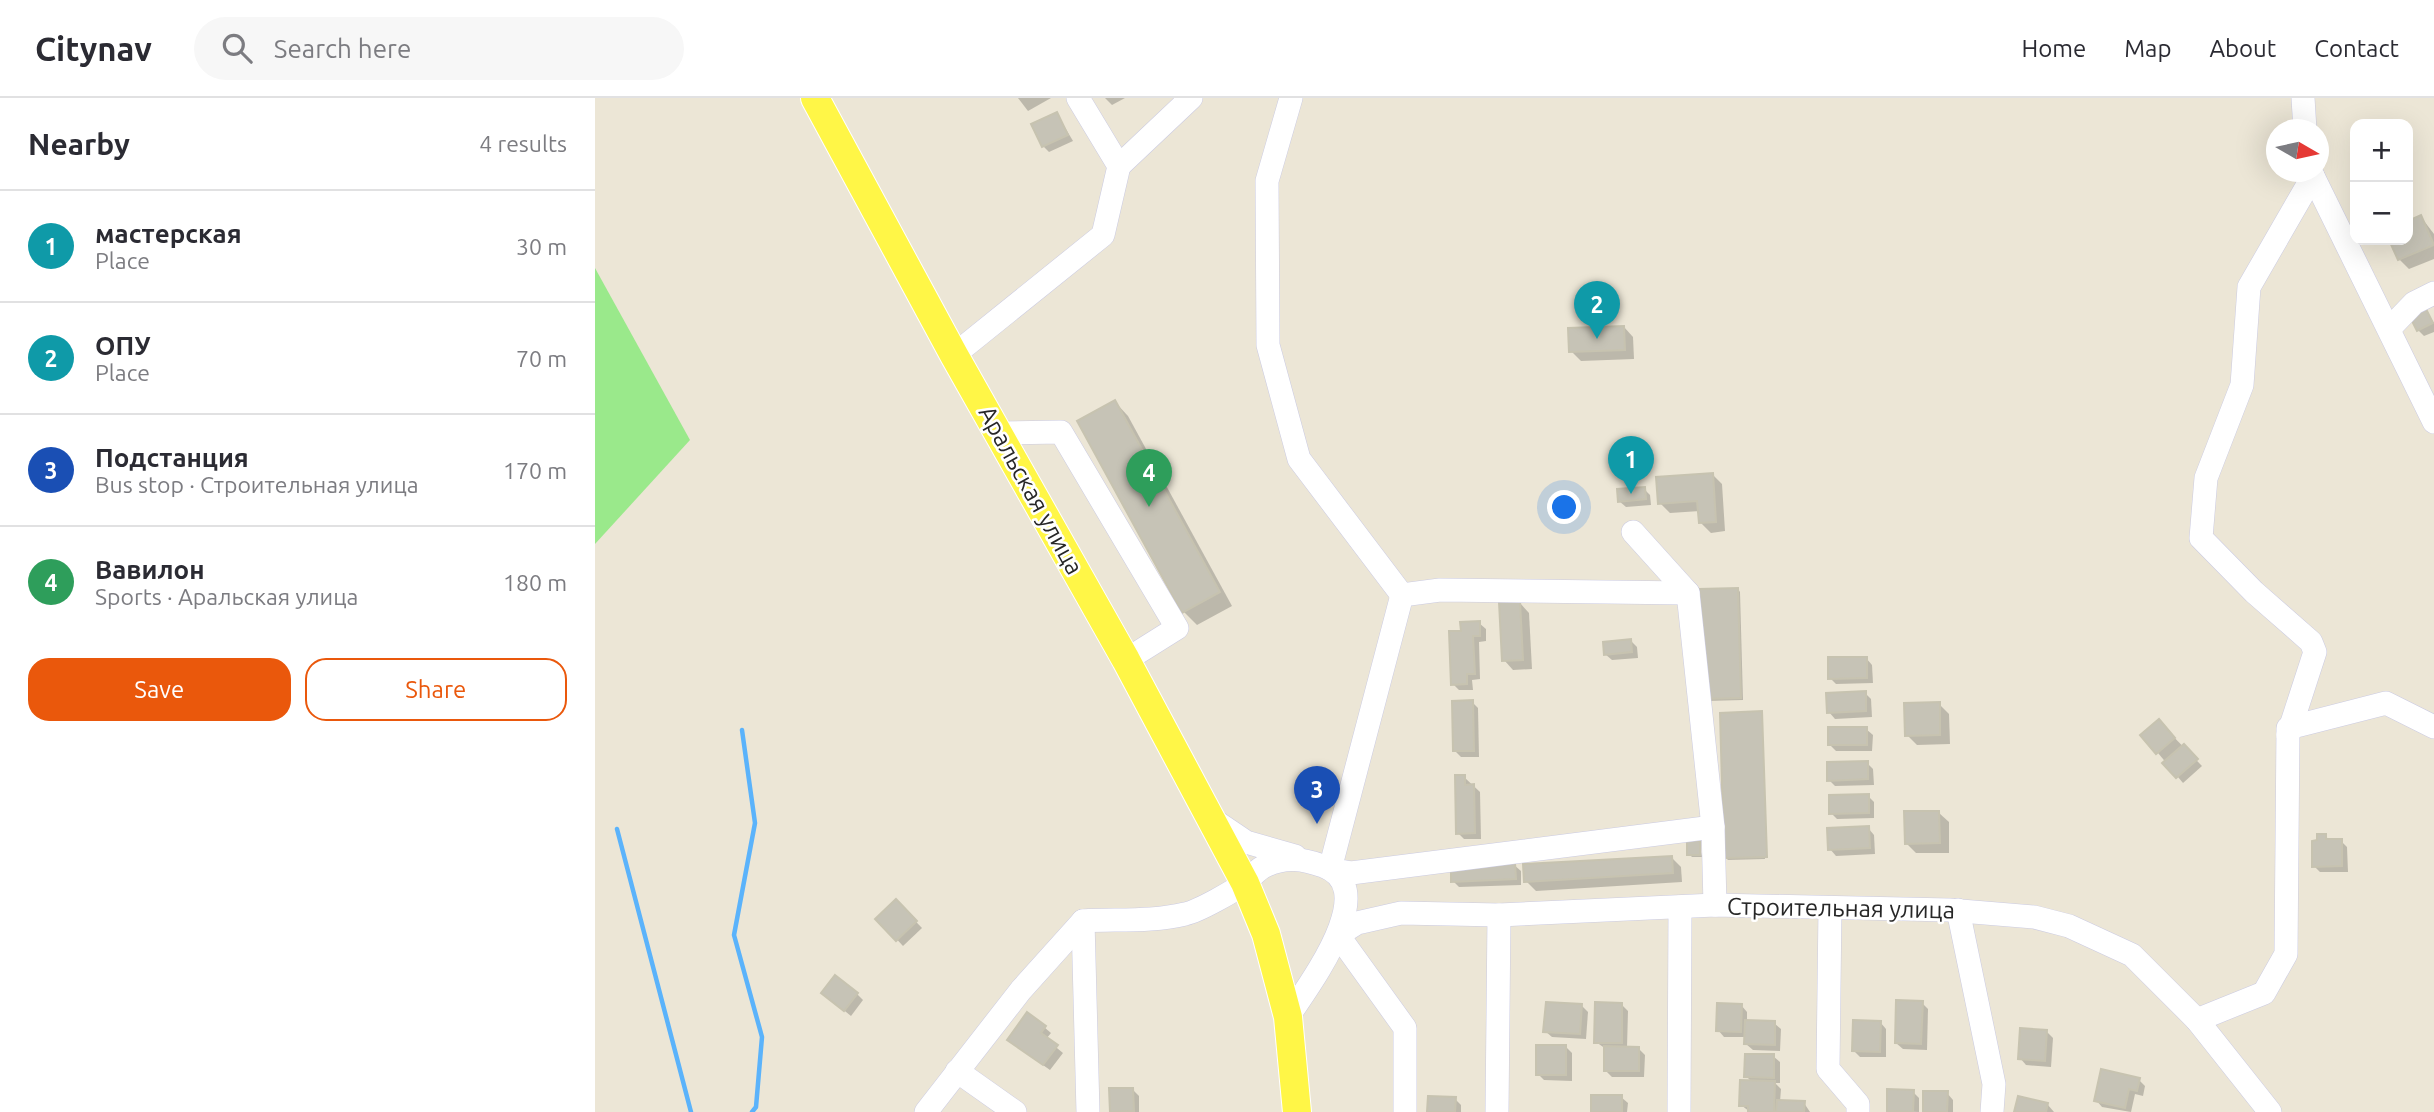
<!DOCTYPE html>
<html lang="en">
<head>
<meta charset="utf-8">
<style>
	body { margin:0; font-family:Ubuntu,sans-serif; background:#f7f7f7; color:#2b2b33 }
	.controls { position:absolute; right:21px; top:21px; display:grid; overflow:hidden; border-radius:14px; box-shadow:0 7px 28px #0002 }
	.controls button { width:63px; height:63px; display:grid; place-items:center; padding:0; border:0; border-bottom:2px solid #e1e1e2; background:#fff; color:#2b2b33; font:35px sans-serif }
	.compass { position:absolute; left:1671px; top:21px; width:63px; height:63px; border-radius:50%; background:#fff; box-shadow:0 7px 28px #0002; rotate:99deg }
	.you { position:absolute; left:970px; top:410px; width:24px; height:24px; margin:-18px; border:5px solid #fff; border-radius:50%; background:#1a73e8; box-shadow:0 0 0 10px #1a73e833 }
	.badge { display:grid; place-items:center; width:46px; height:46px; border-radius:50%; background:#ea580c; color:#fff; font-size:23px; font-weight:700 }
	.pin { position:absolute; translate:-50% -58px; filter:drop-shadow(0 2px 4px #0008) }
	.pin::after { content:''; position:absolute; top:37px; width:24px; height:21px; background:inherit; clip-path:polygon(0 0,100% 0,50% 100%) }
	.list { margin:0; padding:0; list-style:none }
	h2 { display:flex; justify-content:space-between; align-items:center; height:91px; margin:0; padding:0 28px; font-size:30px }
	h2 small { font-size:23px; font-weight:400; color:#7c7c81 }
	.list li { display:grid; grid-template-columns:46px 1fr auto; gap:21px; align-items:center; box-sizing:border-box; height:112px; padding:0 28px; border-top:2px solid #e1e1e2 }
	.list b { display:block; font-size:26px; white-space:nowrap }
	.list p { margin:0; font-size:23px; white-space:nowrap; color:#7c7c81 }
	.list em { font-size:23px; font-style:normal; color:#7c7c81 }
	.actions { display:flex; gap:14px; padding:21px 28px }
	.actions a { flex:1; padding:16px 0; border:2px solid #ea580c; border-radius:21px; text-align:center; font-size:24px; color:#ea580c }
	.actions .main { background:#ea580c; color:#fff }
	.icon { flex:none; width:38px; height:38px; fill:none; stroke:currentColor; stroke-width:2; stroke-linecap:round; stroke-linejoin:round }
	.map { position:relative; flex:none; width:1839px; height:1014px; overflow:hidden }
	header { display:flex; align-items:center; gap:42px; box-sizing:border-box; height:98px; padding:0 35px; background:#fff; border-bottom:2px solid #e1e1e2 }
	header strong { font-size:33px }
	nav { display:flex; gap:38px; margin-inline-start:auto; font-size:24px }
	.search { width:490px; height:63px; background:#f7f7f7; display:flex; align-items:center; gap:18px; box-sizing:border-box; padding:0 24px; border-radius:38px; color:#7c7c81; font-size:26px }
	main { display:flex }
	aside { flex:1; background:#fff }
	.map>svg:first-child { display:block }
</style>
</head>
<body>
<header>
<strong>Citynav</strong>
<div class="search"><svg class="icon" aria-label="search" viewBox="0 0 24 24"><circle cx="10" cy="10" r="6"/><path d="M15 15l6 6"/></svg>Search here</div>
<nav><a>Home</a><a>Map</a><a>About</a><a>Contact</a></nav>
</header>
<main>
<aside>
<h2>Nearby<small>4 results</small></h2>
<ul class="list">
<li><span class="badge" style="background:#0f9aa8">1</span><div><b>мастерская</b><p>Place</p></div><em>30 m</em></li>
<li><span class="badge" style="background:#0f9aa8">2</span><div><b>ОПУ</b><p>Place</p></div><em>70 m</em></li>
<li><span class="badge" style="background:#1a4fb4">3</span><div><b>Подстанция</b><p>Bus stop · Строительная улица</p></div><em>170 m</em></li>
<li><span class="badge" style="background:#2e9e5b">4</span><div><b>Вавилон</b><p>Sports · Аральская улица</p></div><em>180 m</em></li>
</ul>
<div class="actions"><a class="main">Save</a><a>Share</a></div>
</aside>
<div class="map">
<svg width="1839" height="1014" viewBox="0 0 1839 1014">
	<rect width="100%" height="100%" fill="#ece6d6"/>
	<polygon fill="#9ae98b" points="0,170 95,342 0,446"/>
	<g fill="#0003">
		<polygon points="423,0 456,0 433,13"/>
		<polygon points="510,0 530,0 517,7"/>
		<polygon points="462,16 478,43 454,54 448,48"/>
		<polygon points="1826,119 1839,136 1839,161 1814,171 1804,161 1796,142 1813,142 1813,125"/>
		<polygon points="1830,213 1839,225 1839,234 1829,238 1823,232"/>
		<polygon points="1029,229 1038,239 1039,261 986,263 976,253"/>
		<polygon points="520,304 533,318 637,508 602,527 589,514"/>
		<polygon points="1117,376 1127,386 1130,433 1116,435 1106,425 1105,413 1075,415 1065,405"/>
		<polygon points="1049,391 1055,397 1056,407 1031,409 1024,403"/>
		<polygon points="1143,491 1145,494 1148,602 1111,603"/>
		<polygon points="925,505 934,515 937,571 918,572 909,562"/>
		<polygon points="884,525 891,531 891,543 884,544 885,581 877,582 878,592 864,592 858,586 868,535"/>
		<polygon points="1036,543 1042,549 1043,560 1017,562 1010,556"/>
		<polygon points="1271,560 1277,567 1278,585 1241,586 1235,580"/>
		<polygon points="1270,595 1276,601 1277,619 1240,621 1234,614"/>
		<polygon points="877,604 883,610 884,659 866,659 860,653"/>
		<polygon points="1344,606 1354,616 1355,646 1322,647 1312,637"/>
		<polygon points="1166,615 1170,761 1133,762 1130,759"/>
		<polygon points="1570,630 1607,668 1588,685 1548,637"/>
		<polygon points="1271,631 1278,637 1277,653 1241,653 1235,647"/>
		<polygon points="1272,665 1278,671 1279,687 1240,688 1234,682"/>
		<polygon points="869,679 885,694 886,741 869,741 863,735"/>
		<polygon points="1273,698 1279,704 1279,720 1242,721 1236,715"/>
		<polygon points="1344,715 1354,724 1354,755 1321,755 1311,745"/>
		<polygon points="1273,730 1279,737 1280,756 1241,758 1235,751"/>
		<polygon points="1730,738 1736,743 1746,743 1752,749 1753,774 1725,774 1719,768"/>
		<polygon points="1104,744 1107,759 1097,759 1094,756"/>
		<polygon points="1076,759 1086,769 1087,784 941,793 931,783"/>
		<polygon points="919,767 926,773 926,787 864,789 858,783"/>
		<polygon points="301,803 327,830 308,848 283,821"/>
		<polygon points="262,896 268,902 256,918 235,901"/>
		<polygon points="1327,905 1333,911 1332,952 1308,951 1301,945"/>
		<polygon points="1027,907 1033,913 1032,950 1044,951 1050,957 1049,979 1017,979 1010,972 1011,951 1001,944"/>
		<polygon points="1146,907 1152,914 1152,924 1179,925 1186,931 1185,953 1158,952 1151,946 1151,939 1129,939 1123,932"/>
		<polygon points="987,908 993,914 991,941 957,939 950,933"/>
		<polygon points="1285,924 1291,931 1291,959 1265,959 1259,953"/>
		<polygon points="449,929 456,935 451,941 468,955 455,972 421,948"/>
		<polygon points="1452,934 1458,940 1456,969 1431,967 1425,960"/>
		<polygon points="971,949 977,955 977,983 949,982 943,976"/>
		<polygon points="1178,958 1185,964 1185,985 1180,985 1186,991 1185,1004 1209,1005 1215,1014 1155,1014 1146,1007 1157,984 1151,978"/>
		<polygon points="1544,982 1550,988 1548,998 1540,996 1536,1014 1507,1009 1501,1002"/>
		<polygon points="537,991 544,998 544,1014 517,1014"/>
		<polygon points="1318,994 1324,1000 1324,1014 1293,1013"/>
		<polygon points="1352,995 1358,1002 1358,1014 1329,1014"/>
		<polygon points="1026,999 1033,1005 1032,1014 998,1014"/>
		<polygon points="860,1001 866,1007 866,1014 834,1014"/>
		<polygon points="1453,1007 1459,1014 1421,1014"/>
	</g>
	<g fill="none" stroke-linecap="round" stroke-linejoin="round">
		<g stroke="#5bb3fb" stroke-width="4.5">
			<polyline points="147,632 160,725 139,837 167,939 161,1009 157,1014"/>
			<polyline points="22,731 96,1014"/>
		</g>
	</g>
	<g fill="#c6c3b6" stroke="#c7c3b0" stroke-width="2">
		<polygon points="462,14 473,37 447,49 436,26"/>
		<polygon points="1826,117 1839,147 1803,162 1794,142 1813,142 1813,123"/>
		<polygon points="1831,211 1838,225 1822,233 1815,219"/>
		<polygon points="1029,228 1030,252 974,254 973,230"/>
		<polygon points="520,302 625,494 587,515 482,323"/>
		<polygon points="1118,375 1121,424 1104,425 1102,403 1063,406 1061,379"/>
		<polygon points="1050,389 1051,401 1023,404 1022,391"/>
		<polygon points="1143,490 1146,600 1107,601 1104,491"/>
		<polygon points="925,503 928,562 907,563 904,504"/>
		<polygon points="885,523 885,538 878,538 880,576 872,576 872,586 856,587 854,533 866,533 865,524"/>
		<polygon points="1036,541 1037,554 1009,557 1008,544"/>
		<polygon points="1233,559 1272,559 1272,580 1233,581"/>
		<polygon points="1271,593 1271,613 1232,615 1231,595"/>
		<polygon points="878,602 879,653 858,653 857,603"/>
		<polygon points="1345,604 1345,637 1310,638 1309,605"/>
		<polygon points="1167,613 1172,759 1129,760 1125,615"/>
		<polygon points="1564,621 1580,640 1561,656 1545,637"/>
		<rect x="1233" y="629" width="39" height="18"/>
		<polygon points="1589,646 1603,661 1581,680 1567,665"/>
		<polygon points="1273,663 1273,681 1232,683 1232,664"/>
		<polygon points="860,677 870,677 870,687 879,686 880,735 861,736"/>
		<polygon points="1274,696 1274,715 1234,716 1234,697"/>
		<polygon points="1309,713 1344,713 1345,745 1310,746"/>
		<polygon points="1274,728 1275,750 1233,752 1232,730"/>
		<polygon points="1722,736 1731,736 1731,741 1747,741 1747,768 1717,769 1717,743 1722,742"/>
		<rect x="1092" y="743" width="13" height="14"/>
		<polygon points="1077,758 1078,775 929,784 928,766"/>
		<polygon points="920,765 921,781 856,784 856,768"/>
		<polygon points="301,801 322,823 301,843 280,821"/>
		<polygon points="240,877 263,895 249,913 226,895"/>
		<polygon points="1301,902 1328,903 1326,946 1300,945"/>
		<polygon points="951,904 987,906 985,936 948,934"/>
		<polygon points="1000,904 1027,905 1027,945 999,945"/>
		<polygon points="1122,905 1147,906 1146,934 1121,933"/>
		<polygon points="432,914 451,928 446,935 463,947 448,967 412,942"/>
		<polygon points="1150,922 1180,923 1180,947 1149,946"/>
		<polygon points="1258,922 1286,923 1285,954 1257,953"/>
		<polygon points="1425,930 1452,932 1450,963 1423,961"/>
		<rect x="941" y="947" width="30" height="30"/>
		<polygon points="1009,948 1044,949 1044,973 1009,973"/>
		<polygon points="1150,956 1179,956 1179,980 1149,979"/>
		<polygon points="1506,971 1545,980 1542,993 1534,991 1530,1010 1499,1003"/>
		<polygon points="1145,982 1180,983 1179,1014 1153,1014 1153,1008 1144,1008"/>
		<polygon points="514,990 538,990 539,1013 515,1014"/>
		<polygon points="1292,991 1319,992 1318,1014 1292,1013"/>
		<polygon points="1328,993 1353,993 1352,1014 1328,1014"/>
		<rect x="996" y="997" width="31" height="17"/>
		<polygon points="833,998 861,999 860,1014 832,1014"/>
		<polygon points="1423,998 1453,1005 1451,1014 1419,1014"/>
		<polygon points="1182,1002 1210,1003 1209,1014 1181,1014"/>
	</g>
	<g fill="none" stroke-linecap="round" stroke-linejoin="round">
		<g stroke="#cbcbe2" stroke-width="24">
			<g id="minor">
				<polyline points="696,0 672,83 673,247 704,361 807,497"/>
				<polyline points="1708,0 1710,32"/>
				<polyline points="524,68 596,0"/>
				<polyline points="1716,74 1839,324"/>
				<polyline points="1795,230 1819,205 1839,195"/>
				<polyline points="359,257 508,137 524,68 483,0"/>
				<polyline points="404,335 466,334 582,530 531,562"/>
				<polyline points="1038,434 1093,495 1118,729 1120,807"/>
				<polyline points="1093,495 845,492 807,497 735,771 756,775 1118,729"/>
				<polyline points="1693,637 1720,554 1716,544 1659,494 1606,440 1611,380 1647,287 1654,189 1718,78"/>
				<polyline points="617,721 651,744 700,758"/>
				<polyline points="1235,810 1233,971 1263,1006 1263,1014"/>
				<polyline points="1363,812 1399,986 1397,1014"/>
				<polyline points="488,823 493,1014"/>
				<polyline points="1602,922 1669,895 1691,856 1693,630 1791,605 1839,629"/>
				<polyline points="362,973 420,1014"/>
				<path d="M331 1014 426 892 488 823C520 821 558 824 590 816 604 813 639 793 651 784 658 778 663 770 672 767 692 758 708 761 728 768 789 790 712 889 693 919"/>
				<polyline points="810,1014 810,930 743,837 762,825 806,815 904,817 1120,807 1354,812 1439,819 1474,828 1537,857 1602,922 1675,1014"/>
				<polyline points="902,1014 904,817"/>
				<polyline points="1084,1014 1085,809"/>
			</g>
		</g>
		<g stroke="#fff" stroke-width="30">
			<polyline id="major" points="220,0 359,257 531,562 650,785 671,836 693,919 702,1014"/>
		</g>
		<use href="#minor" stroke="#fff" stroke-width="23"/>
		<use href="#major" stroke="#fff647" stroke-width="28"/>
	</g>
	<g text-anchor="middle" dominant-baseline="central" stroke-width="5" stroke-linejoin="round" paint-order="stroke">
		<g font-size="24" fill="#272727" stroke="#fff">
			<text transform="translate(436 392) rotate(61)">Аральская улица</text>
			<text transform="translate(1246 810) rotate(1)">Строительная улица</text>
		</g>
	</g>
</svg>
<div class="controls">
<button>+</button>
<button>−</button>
</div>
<svg class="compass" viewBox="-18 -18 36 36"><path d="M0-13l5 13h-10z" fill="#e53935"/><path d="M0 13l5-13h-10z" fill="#7c7c81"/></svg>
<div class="you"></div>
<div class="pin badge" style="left:1036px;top:396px;background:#0f9aa8">1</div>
<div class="pin badge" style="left:1002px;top:241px;background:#0f9aa8">2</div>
<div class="pin badge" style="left:722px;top:726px;background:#1a4fb4">3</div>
<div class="pin badge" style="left:554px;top:409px;background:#2e9e5b">4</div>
</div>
</main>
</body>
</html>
